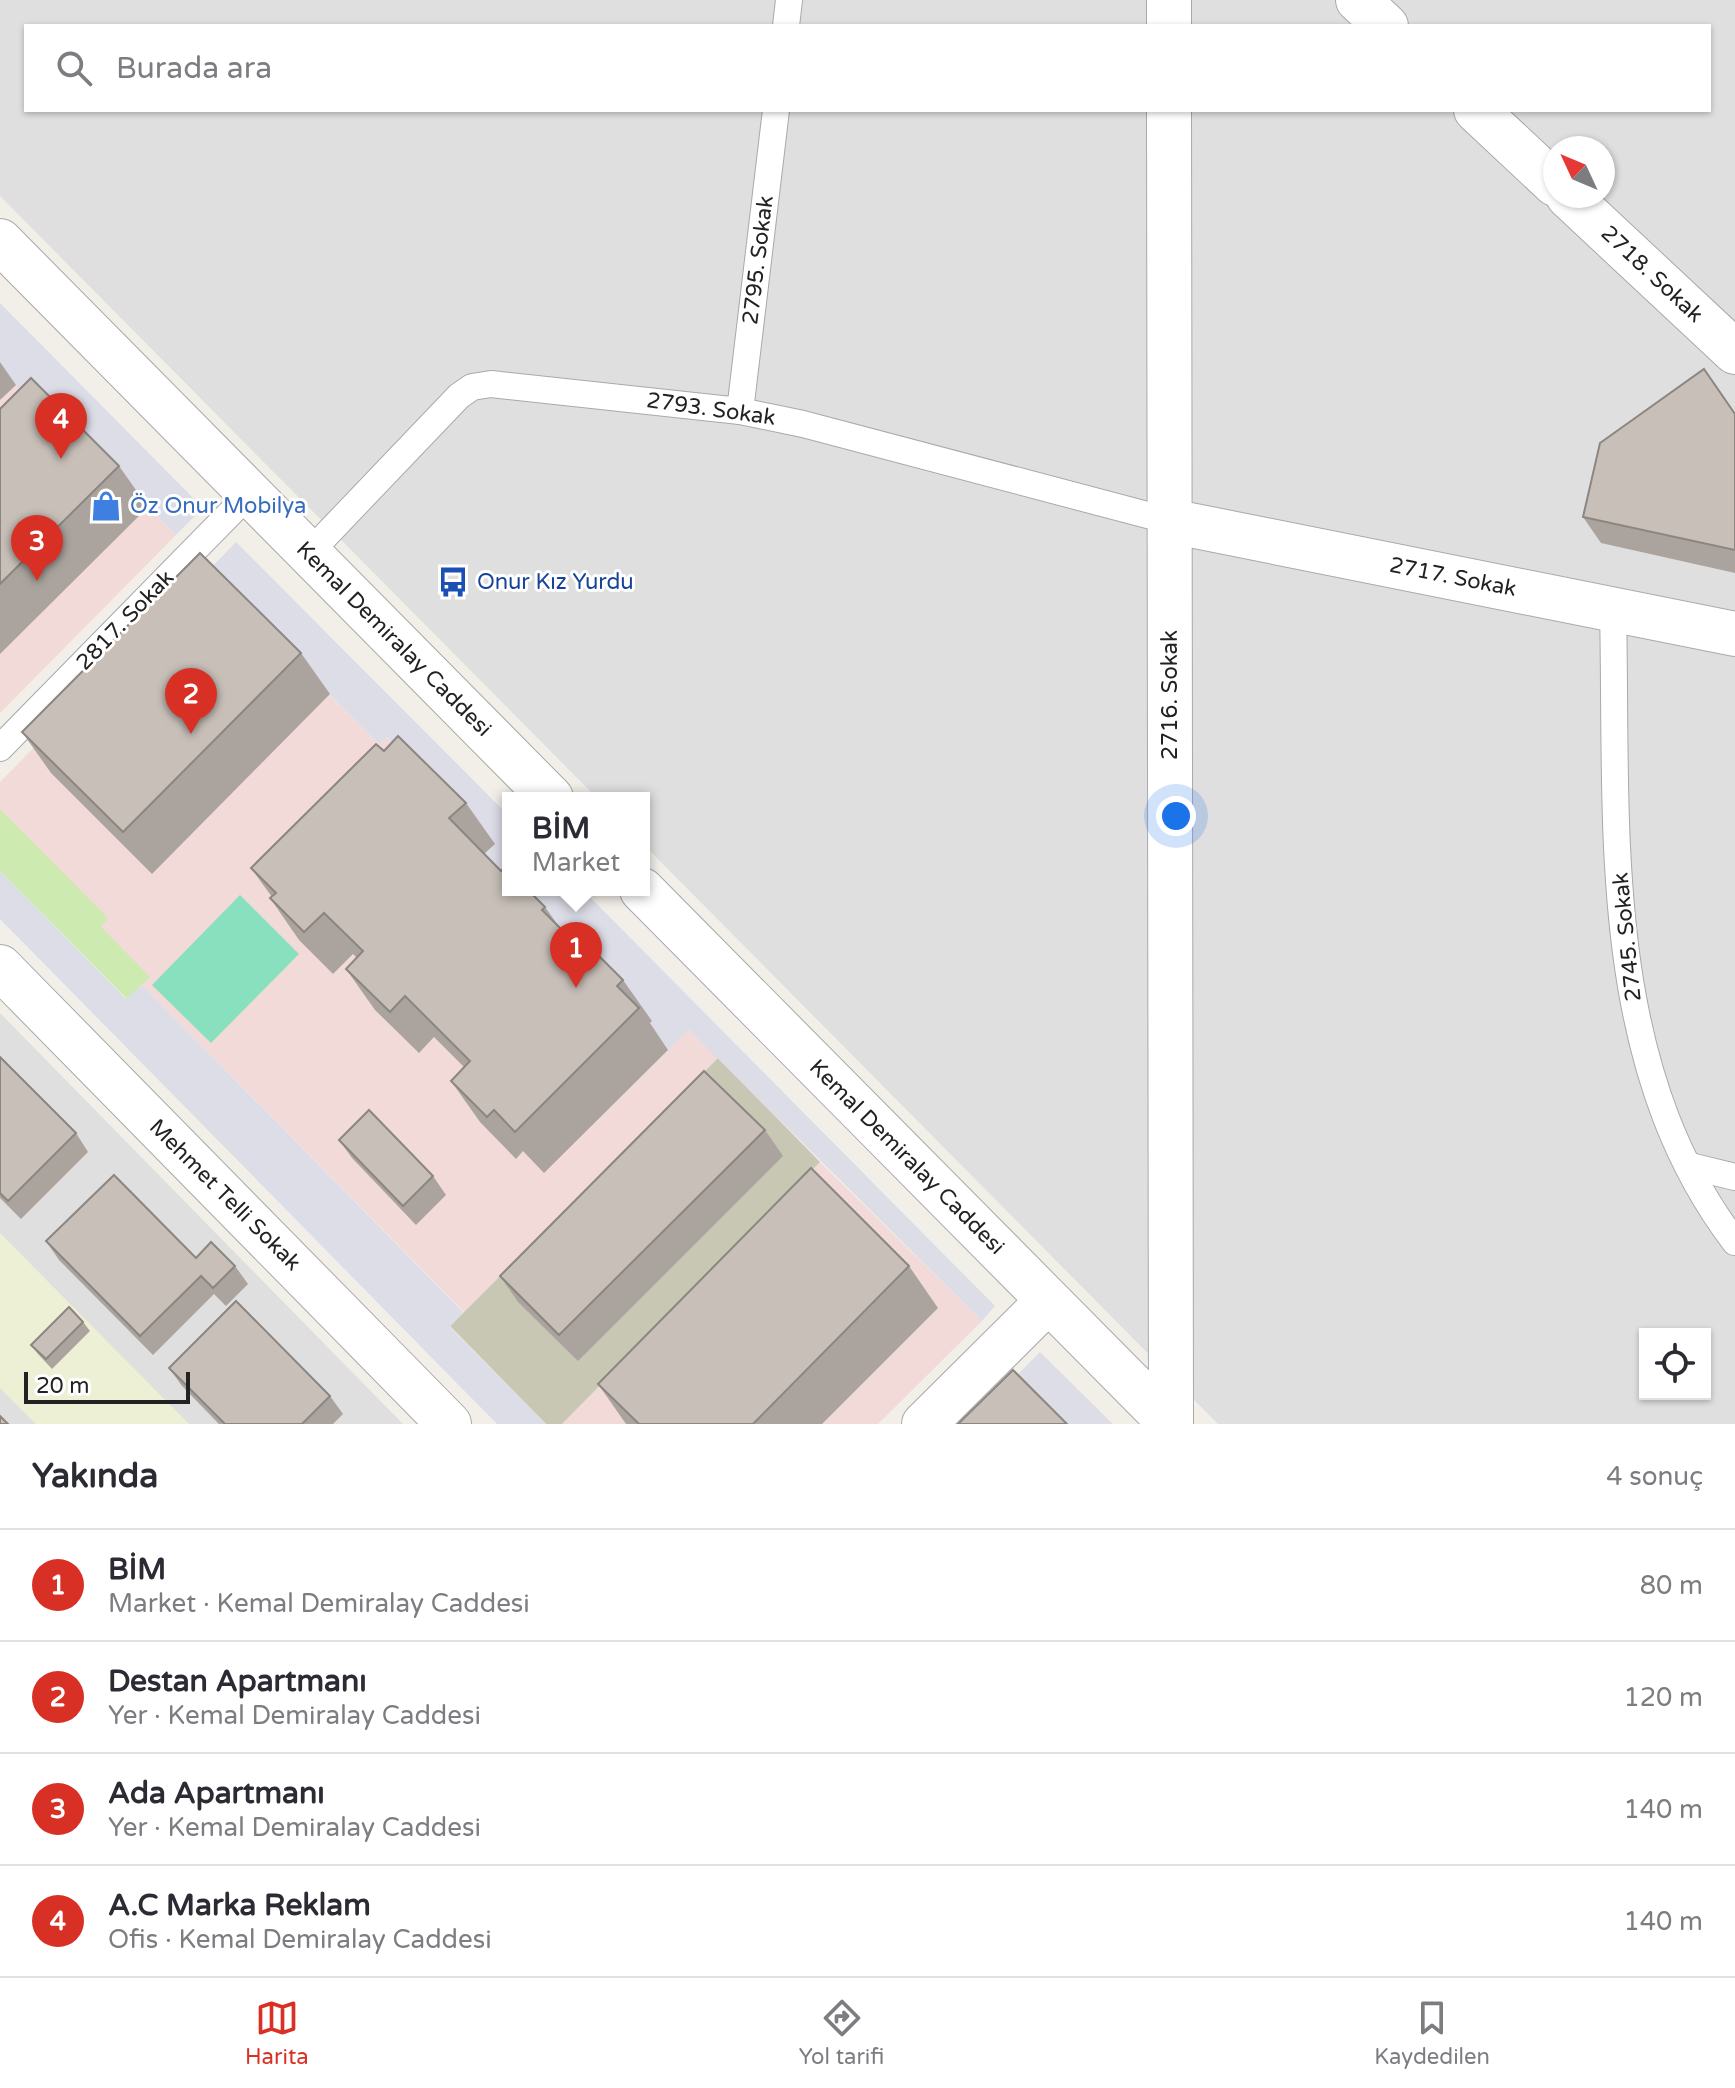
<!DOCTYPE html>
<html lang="tr">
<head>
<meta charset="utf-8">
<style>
	body { margin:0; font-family:"Varela Round",sans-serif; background:#f2f2f3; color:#2b2b33 }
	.controls { position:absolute; right:24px; bottom:24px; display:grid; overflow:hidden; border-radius:0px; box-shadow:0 2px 6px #0004 }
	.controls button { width:72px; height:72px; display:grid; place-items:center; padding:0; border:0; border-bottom:2px solid #e1e1e2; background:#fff; color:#2b2b33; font:40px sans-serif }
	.compass { position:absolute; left:1543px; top:136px; width:72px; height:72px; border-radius:50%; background:#fff; box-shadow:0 2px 6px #0004; rotate:314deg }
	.scale { position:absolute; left:24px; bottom:20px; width:166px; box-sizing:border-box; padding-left:8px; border:4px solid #222; border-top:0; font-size:22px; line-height:28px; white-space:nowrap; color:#222; -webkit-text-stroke:6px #fff; paint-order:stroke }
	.you { position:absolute; left:1176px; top:816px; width:28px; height:28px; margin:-20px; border:6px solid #fff; border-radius:50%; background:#1a73e8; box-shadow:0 0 0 12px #1a73e833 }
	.badge { display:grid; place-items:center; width:52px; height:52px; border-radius:50%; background:#d93025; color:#fff; font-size:26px; font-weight:700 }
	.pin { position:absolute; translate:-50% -66px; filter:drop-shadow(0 2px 4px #0008) }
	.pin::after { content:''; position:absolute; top:42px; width:28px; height:24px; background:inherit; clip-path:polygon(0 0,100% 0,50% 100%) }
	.popup { position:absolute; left:502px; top:792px; width:148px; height:104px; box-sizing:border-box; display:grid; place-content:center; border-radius:0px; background:#fff; filter:drop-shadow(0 2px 6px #0005); font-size:26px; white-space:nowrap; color:#7c7c81 }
	.popup b { font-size:30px; color:#2b2b33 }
	.popup::after { content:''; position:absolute; left:50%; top:100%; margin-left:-16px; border:16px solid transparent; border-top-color:#fff }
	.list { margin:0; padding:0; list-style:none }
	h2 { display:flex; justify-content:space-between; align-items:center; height:104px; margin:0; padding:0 32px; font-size:34px }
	h2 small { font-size:26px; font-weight:400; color:#7c7c81 }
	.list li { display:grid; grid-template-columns:52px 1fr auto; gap:24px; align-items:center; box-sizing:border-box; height:112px; padding:0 32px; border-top:2px solid #e1e1e2 }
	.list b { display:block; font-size:30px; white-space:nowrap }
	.list p { margin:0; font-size:26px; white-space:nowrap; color:#7c7c81 }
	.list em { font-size:26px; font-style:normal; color:#7c7c81 }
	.icon { flex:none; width:44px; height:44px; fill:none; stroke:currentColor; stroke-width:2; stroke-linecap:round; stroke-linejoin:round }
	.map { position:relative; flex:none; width:1735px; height:1424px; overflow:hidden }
	.search { position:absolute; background:#fff; box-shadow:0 2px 6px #0004; left:24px; right:24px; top:24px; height:88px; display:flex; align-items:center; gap:20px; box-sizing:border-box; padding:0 28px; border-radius:0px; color:#7c7c81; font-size:30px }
	.sheet { height:552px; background:#fff }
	nav { display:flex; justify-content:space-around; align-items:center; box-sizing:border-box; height:112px; border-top:2px solid #e1e1e2; background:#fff; font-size:22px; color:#7c7c81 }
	nav a { display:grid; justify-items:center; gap:4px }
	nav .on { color:#d93025 }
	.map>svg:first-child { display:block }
</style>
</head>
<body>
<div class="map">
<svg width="1735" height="1424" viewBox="0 0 1735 1424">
	<rect width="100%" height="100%" fill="#f2efe9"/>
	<g fill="#e0dfdf" fill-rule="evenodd">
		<path d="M0 0H1735V1424H1218L644 845V798H597L0 196ZM26 26H1709V110H26ZM1555 148H1603V196H1555ZM1645 1334H1705V1394H1645Z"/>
		<polygon points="0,1013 403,1424 0,1424"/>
	</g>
	<g fill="#f2dad9">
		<polygon points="0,369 60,420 176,535 0,713"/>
		<polygon points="229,594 379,744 387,737 495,844 479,860 652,1021 669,1049 689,1030 718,1058 464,1312 142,985 0,871 0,782 149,631"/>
		<polygon points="820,1162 982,1321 878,1424 562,1424"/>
	</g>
	<polygon fill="#c7c7b4" points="718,1058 820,1162 562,1424 546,1424 450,1326"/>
	<polygon fill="#eef0d5" points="0,1233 189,1424 36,1424 0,1388"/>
	<polygon fill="#cdebb0" points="0,809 108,918 101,927 150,977 127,999 0,871"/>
	<polygon fill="#88e0be" points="240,895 299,954 211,1043 152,985"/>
	<g fill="#dddde8">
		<polygon points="0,303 203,508 176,535 61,420 56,424 0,369"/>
		<polygon points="236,542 508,815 508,890 478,860 494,844 387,737 379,744 230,594 149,631"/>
		<polygon points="0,871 126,999 142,985 463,1312 450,1327 546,1424 497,1424 0,919"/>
		<polygon points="508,890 583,890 995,1306 982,1321 689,1030 668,1050"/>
		<polygon points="1040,1352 1113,1424 1054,1424 1011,1381"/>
	</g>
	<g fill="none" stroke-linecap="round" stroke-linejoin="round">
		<g stroke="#a9a9a9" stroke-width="28">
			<g id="service">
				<polyline points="786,26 789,0"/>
				<polyline points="740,411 776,110"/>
				<polyline points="309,553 459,396 472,387 491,384 740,411 803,424 1170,521"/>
				<path d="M1613 609C1618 822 1597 1061 1735 1242"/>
				<polyline points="0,748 250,493"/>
				<polyline points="1690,1166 1735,1177"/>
			</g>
		</g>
		<g stroke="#a9a9a9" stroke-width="46">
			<g id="minor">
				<polyline points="1169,0 1169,26"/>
				<polyline points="1358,0 1386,26"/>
				<polyline points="1169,110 1171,1424"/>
				<polyline points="1476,110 1555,184"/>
				<polyline points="1568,196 1735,352"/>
				<polyline points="1170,521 1735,634"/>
				<polyline points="0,967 449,1424"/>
				<polyline points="924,1424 1048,1301"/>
			</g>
		</g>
		<g stroke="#a9a9a9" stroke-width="46">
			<g id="tertiary">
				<polyline points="0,241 551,798"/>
				<polyline points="642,890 1171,1424"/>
			</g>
		</g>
		<use href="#service" stroke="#fff" stroke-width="26"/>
		<use href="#minor" stroke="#fff" stroke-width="44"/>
		<use href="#tertiary" stroke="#fff" stroke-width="44"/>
	</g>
	<g fill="#aba49e">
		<polygon points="0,362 16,385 0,400"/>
		<polygon points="0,409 119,466 148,507 0,654"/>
		<polygon points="1735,414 1735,573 1601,543 1583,517"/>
		<polygon points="301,653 330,694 152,874 51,773 22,732"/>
		<polygon points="384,751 466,803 495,844 484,854 501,871 545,907 560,928 583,951 623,980 652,1021 650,1023 668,1050 544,1173 523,1151 516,1159 480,1122 451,1081 464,1067 434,1037 419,1053 375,1010 346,969 357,958 353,954 333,974 299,940 270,898 272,897 251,868"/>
		<polygon points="0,1057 76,1133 88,1152 21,1219 0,1198"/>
		<polygon points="765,1130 783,1156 578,1361 518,1302 500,1276"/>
		<polygon points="339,1140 433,1176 446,1195 416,1225 352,1158"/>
		<polygon points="46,1241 196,1258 235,1266 248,1284 226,1306 214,1294 153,1355 59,1260"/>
		<polygon points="909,1266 938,1308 822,1424 626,1424 598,1384"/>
		<polygon points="83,1322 90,1331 52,1369 38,1354 31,1345"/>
		<polygon points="169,1368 330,1396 343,1414 333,1424 219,1424 182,1386"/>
	</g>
	<g fill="#c7bfb8" stroke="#8b8681" stroke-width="2">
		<polygon points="1704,369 1735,414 1735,550 1583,517 1600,443"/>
		<polygon points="31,378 119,466 0,584 0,409"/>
		<polygon points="200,553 301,653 123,832 22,732"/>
		<polygon points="398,736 466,803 449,818 501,871 505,867 508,870 508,890 528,890 545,907 542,910 583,951 589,946 623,980 617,986 639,1008 515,1132 494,1110 487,1117 451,1081 470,1061 405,996 390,1012 346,969 363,951 324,913 304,932 270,898 276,893 251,868 376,744 384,751"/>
		<polygon points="0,1057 76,1133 8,1201 0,1193"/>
		<polygon points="704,1071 765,1130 559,1335 500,1276"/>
		<polygon points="369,1110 433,1176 403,1206 339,1140"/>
		<polygon points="811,1168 909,1266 753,1424 639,1424 598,1384"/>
		<polygon points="114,1175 196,1258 211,1242 235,1266 213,1288 201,1276 140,1336 46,1241"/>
		<polygon points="236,1301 330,1396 302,1424 225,1424 169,1368"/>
		<polygon points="69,1307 83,1322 46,1359 31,1345"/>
		<polygon points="1013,1370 1067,1424 958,1424"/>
		<polygon points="0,1416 8,1424 0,1424"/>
	</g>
	<defs>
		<g id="shop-bare" transform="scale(2.4)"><path d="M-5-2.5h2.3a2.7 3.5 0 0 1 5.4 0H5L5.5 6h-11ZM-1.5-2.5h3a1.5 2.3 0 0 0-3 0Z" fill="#3f7fe0" stroke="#fff" stroke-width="2.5" paint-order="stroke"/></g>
		<g id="bus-bare" transform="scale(2.4)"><path d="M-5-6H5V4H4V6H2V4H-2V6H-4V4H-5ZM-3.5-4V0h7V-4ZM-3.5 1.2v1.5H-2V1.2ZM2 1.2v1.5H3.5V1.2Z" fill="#1a4fb4" stroke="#fff" stroke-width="2.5" paint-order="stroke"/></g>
	</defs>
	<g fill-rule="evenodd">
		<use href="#shop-bare" x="106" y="506"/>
		<use href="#bus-bare" x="453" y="582"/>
	</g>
	<g text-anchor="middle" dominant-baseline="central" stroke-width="6" stroke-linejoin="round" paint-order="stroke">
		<g font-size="22" fill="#222" stroke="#fff">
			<text transform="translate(758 260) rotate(-83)">2795. Sokak</text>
			<text transform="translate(1652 274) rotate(43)">2718. Sokak</text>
			<text transform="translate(711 409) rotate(8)">2793. Sokak</text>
			<text transform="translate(1453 577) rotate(11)">2717. Sokak</text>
			<text transform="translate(125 620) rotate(-46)">2817. Sokak</text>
			<text transform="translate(394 639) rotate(45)">Kemal Demiralay Caddesi</text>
			<text transform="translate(1170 695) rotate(-90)">2716. Sokak</text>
			<text transform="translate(1627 937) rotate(-96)">2745. Sokak</text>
			<text transform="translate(907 1157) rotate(45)">Kemal Demiralay Caddesi</text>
			<text transform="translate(225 1195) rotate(45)">Mehmet Telli Sokak</text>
		</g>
		<g font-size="22" fill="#366cbe" stroke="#fff" text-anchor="start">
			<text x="130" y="506">Öz Onur Mobilya</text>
		</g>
		<g font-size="22" fill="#164399" stroke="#fff" text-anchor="start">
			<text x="477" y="582">Onur Kız Yurdu</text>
		</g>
	</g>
</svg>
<div class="controls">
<button><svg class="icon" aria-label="locate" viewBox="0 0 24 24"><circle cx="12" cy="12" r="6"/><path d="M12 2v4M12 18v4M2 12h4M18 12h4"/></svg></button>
</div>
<svg class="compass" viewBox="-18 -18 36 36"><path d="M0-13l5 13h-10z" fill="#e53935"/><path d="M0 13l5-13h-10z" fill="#7c7c81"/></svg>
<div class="scale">20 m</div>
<div class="you"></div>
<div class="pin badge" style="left:576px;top:988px">1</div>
<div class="popup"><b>BİM</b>Market</div>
<div class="pin badge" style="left:191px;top:734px">2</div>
<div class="pin badge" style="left:37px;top:581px">3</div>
<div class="pin badge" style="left:61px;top:459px">4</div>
<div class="search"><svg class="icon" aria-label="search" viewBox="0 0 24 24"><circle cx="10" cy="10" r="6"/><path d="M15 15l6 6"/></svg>Burada ara</div>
</div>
<section class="sheet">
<h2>Yakında<small>4 sonuç</small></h2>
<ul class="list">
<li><span class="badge">1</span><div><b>BİM</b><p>Market · Kemal Demiralay Caddesi</p></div><em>80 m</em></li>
<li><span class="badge">2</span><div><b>Destan Apartmanı</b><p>Yer · Kemal Demiralay Caddesi</p></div><em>120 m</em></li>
<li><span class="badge">3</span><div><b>Ada Apartmanı</b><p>Yer · Kemal Demiralay Caddesi</p></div><em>140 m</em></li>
<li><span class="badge">4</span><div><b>A.C Marka Reklam</b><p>Ofis · Kemal Demiralay Caddesi</p></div><em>140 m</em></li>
</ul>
</section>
<nav>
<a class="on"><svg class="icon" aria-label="map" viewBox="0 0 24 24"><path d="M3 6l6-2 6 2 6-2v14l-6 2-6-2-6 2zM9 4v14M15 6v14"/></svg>Harita</a>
<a><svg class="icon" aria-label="directions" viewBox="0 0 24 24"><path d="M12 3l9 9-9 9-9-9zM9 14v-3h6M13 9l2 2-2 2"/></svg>Yol tarifi</a>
<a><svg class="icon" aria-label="saved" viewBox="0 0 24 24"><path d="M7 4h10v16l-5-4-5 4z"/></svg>Kaydedilen</a>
</nav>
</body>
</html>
